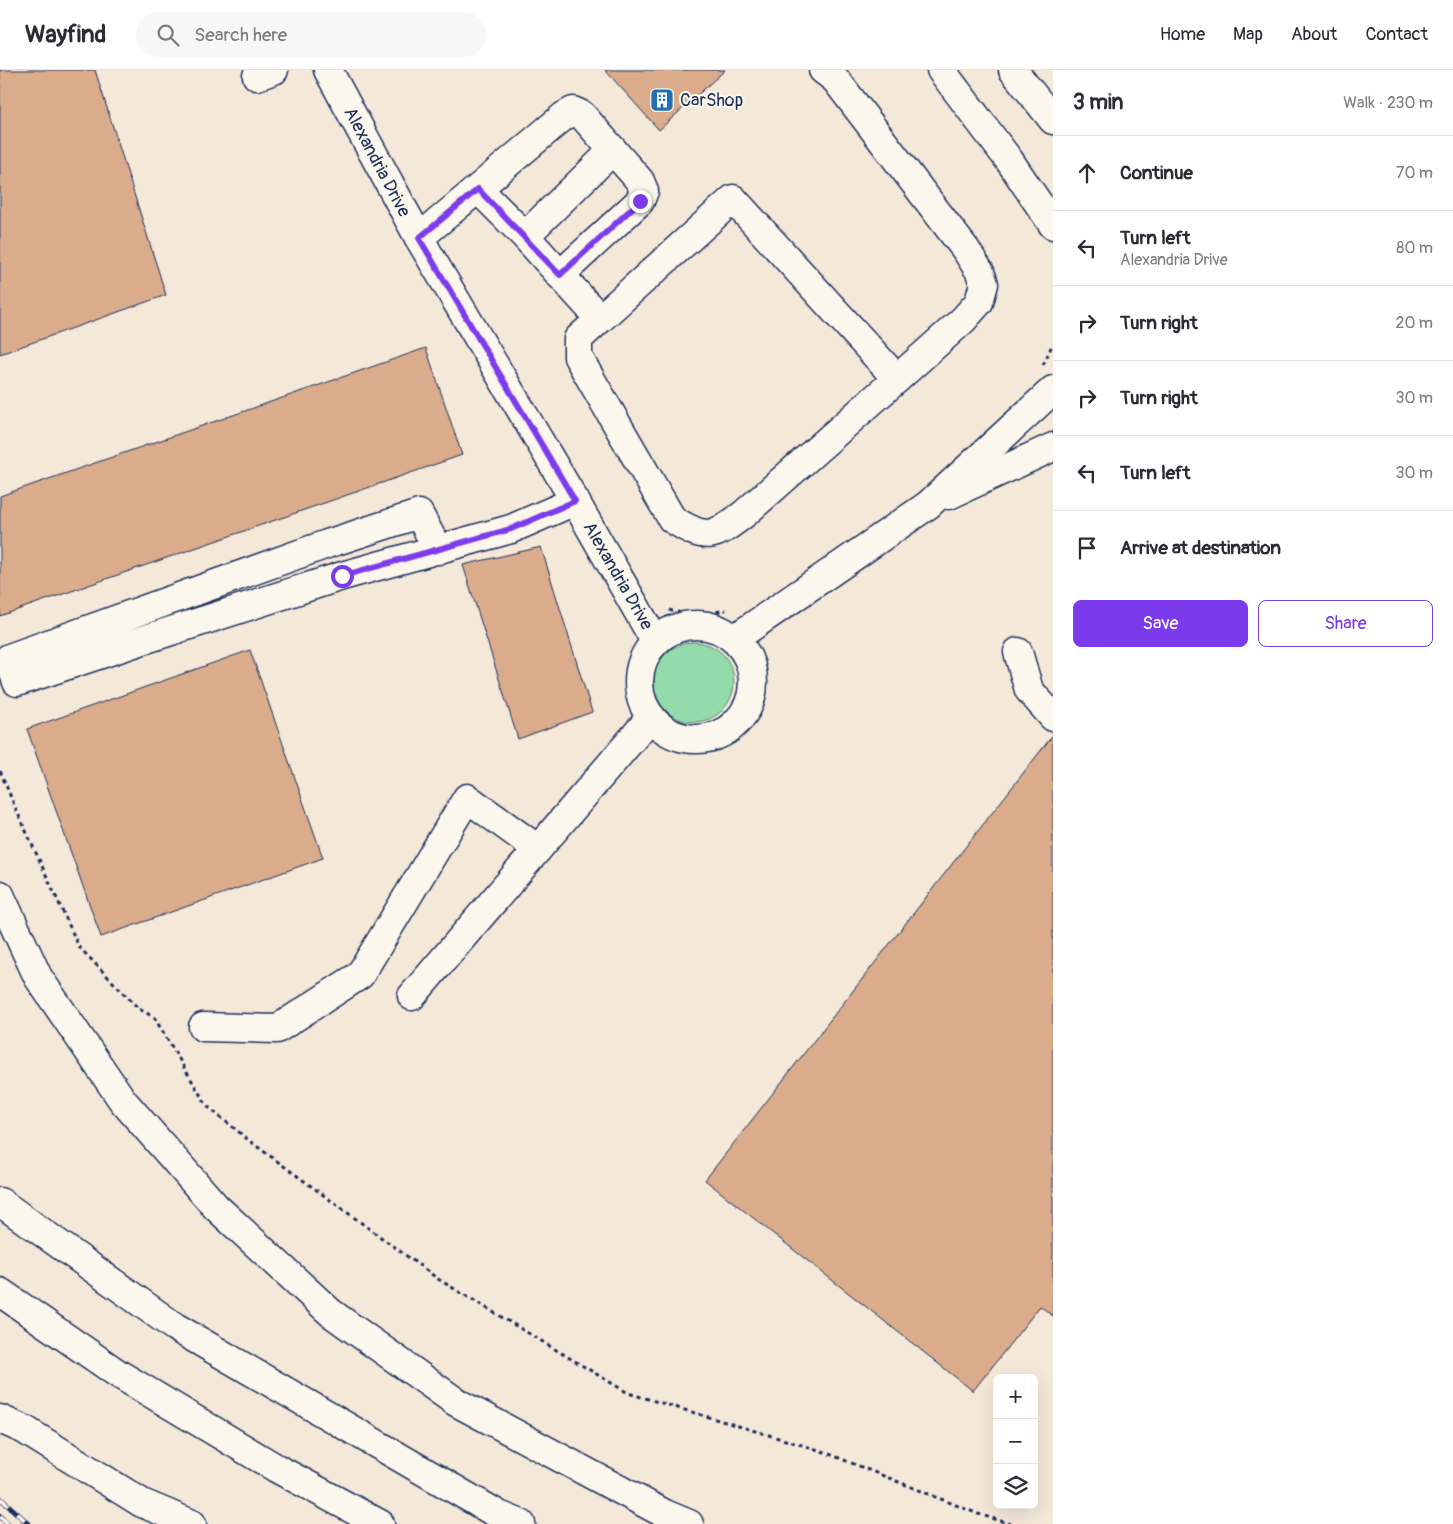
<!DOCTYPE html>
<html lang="en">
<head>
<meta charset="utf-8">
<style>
	body { margin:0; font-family:Pangolin,sans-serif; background:#f7f7f7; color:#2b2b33 }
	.controls { position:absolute; right:15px; bottom:15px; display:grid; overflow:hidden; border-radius:8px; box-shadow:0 5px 20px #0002 }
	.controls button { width:45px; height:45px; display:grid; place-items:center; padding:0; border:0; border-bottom:1px solid #e1e1e2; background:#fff; color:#2b2b33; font:25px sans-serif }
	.stop { position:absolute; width:15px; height:15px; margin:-11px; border:4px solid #7c3aed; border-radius:50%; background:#fff }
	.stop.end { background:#7c3aed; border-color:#fff; box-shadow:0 1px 5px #0008 }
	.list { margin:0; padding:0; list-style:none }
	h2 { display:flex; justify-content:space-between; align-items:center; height:65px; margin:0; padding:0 20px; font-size:21px }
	h2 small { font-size:16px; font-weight:400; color:#7c7c81 }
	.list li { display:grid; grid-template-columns:32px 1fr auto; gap:15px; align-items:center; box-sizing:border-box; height:75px; padding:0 20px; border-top:1px solid #e1e1e2 }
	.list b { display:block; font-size:19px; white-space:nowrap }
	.list p { margin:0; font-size:16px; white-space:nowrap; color:#7c7c81 }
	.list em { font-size:16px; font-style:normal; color:#7c7c81 }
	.actions { display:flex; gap:10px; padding:15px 20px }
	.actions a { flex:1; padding:11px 0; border:1px solid #7c3aed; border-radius:8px; text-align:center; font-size:18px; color:#7c3aed }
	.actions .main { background:#7c3aed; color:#fff }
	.icon { flex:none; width:28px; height:28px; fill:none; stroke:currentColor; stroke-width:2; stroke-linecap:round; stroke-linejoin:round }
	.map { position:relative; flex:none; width:1053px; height:1454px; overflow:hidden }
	header { display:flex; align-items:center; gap:30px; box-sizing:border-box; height:70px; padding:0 25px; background:#fff; border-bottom:1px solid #e1e1e2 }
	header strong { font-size:24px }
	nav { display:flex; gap:28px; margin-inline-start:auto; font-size:18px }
	.search { width:350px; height:45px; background:#f7f7f7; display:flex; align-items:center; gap:12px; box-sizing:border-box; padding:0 18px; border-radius:28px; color:#7c7c81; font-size:19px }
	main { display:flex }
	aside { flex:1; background:#fff }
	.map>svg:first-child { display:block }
</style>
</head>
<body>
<header>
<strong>Wayfind</strong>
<div class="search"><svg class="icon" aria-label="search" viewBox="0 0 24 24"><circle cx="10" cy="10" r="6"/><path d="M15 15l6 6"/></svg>Search here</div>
<nav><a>Home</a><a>Map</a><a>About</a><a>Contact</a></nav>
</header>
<main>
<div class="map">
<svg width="1053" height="1454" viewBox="0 0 1053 1454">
	<rect width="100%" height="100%" fill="#f4e8d9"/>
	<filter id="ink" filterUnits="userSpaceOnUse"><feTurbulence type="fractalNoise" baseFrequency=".02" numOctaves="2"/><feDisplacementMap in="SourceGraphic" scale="10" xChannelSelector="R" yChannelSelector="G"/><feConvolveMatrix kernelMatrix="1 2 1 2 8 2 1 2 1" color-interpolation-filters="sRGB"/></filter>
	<g filter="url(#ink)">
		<circle fill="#93dbaa" stroke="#578584" cx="694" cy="612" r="40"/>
		<g fill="#daac8c" stroke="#1b2f5e">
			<polygon points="0,0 95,0 166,225 0,284"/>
			<polygon points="605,0 725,0 659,60"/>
			<polygon points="426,278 462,385 0,546 0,426"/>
			<polygon points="541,477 592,642 518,669 463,495"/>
			<polygon points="250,580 323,788 101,867 27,659"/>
			<polygon points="1053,665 1053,1246 1040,1236 973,1321 705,1110"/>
		</g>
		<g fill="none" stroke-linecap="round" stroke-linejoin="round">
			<g stroke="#1b2f5e" stroke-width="31">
				<g id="minor">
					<polyline points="328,0 419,168 575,431 655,571"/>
					<polyline points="823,0 836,10 966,180 980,202 984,214 979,232 963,250 897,309"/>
					<polyline points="257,6 274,0"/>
					<path d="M478 119 525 166 600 249 733 129 897 309 744 444C713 468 707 471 672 449L578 287V269L600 249"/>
					<polyline points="525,166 613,80"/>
					<polyline points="419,168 564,46 573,41 582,45 640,111 644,121 640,131 560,205"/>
					<polyline points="949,425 1053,377"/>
					<polyline points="438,480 419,444 327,474 9,588 17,612 143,570 342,506 511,459 575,431"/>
					<circle cx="696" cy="612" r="57"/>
					<polyline points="734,569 928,435 1053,320"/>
					<polyline points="1018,582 1029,620 1053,647"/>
					<polyline points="412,926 651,647"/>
					<polyline points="203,957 277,959 360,905 467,728 538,779"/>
				</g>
			</g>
			<g stroke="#1b2f5e" stroke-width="31">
				<g id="highway">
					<polyline points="941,0 1009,90 1053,155"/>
					<polyline points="1013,0 1053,50"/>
					<polyline points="0,825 38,907 123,1031 216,1137 331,1243 456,1332 665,1444 689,1454"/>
					<polyline points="0,1132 175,1257 499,1445 521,1454"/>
					<polyline points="0,1222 117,1303 276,1398 380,1454"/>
					<polyline points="0,1349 25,1360 142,1433 192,1454"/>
				</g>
			</g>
			<g stroke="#1b2f5e" stroke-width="3" stroke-dasharray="4 4" stroke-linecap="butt">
				<polyline points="1043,295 1053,273"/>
				<path d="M669 540C688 546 706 544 726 540"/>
				<polyline points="0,701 15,737 79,877 139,939 154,947 207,1036 251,1072 438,1209 628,1323 822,1381 978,1444 1011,1454"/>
			</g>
			<use href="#minor" stroke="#fbf7ec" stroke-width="28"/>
			<use href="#highway" stroke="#fbf7ec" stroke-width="28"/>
			<g stroke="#1b2f5e" stroke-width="5.5">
				<g id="rail">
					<polyline points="0,1428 29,1454"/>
					<polyline points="0,1446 8,1454"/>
				</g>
			</g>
			<use href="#rail" stroke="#fbf7ec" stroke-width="4" stroke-dasharray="11" stroke-linecap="butt"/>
		</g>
	</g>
	<g fill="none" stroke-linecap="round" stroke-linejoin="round" filter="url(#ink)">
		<polyline stroke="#7c3aed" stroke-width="6" points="342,506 511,459 575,431 419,168 478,119 560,205 640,131"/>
	</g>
	<defs>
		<g id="building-square" transform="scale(1.25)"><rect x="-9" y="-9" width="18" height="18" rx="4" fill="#1f6fb2" stroke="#fbf7ec"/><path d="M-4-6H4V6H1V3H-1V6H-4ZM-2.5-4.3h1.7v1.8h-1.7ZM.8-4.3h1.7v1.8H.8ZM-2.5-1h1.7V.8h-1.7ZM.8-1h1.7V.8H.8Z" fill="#fff"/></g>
	</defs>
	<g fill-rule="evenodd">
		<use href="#building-square" x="662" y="30"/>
	</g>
	<g text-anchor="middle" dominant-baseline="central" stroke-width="4" stroke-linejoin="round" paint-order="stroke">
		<g font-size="18" fill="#1b2f5e" stroke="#fbf7ec" text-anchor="start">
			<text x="680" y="30">CarShop</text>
		</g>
		<g font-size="18" fill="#1b2f5e" stroke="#fbf7ec">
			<text transform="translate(377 92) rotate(62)">Alexandria Drive</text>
			<text transform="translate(618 506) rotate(60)">Alexandria Drive</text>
		</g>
	</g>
</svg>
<div class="controls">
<button>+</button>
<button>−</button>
<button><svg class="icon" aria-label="layers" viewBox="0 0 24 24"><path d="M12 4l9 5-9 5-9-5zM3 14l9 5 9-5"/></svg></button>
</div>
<div class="stop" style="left:342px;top:506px"></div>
<div class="stop end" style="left:640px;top:131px"></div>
</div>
<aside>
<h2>3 min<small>Walk · 230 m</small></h2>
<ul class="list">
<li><svg class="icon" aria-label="ahead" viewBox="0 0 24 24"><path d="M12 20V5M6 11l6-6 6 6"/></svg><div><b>Continue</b></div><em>70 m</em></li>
<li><svg class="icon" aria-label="left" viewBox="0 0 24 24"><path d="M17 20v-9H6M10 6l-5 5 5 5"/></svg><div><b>Turn left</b><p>Alexandria Drive</p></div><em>80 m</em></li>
<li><svg class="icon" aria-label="right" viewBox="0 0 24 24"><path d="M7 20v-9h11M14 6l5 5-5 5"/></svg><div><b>Turn right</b></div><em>20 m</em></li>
<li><svg class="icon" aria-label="right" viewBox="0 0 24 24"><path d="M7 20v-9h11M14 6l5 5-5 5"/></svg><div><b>Turn right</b></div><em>30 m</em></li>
<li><svg class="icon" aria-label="left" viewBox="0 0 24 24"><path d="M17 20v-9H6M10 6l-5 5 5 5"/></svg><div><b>Turn left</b></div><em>30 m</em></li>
<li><svg class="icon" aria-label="arrive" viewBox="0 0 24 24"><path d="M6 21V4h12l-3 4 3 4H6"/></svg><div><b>Arrive at destination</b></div></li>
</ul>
<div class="actions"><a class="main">Save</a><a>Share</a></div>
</aside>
</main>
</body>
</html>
